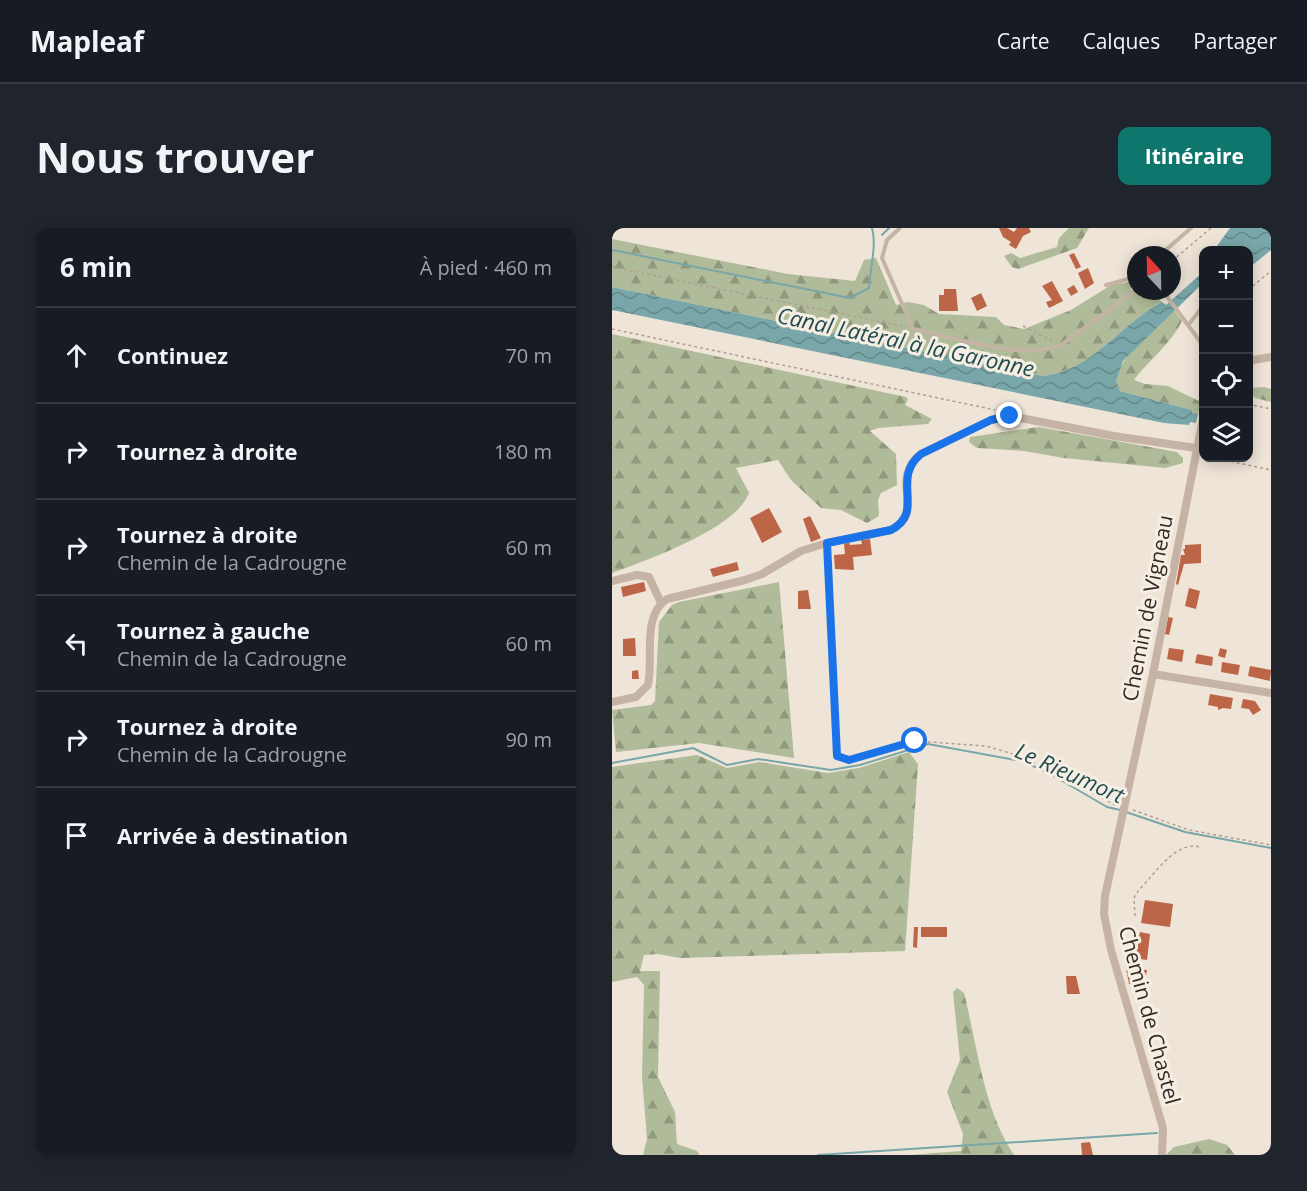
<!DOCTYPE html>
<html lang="fr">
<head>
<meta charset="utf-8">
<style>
	body { margin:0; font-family:"Open Sans",sans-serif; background:#20242c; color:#f1f3f6 }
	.controls { position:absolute; right:18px; top:18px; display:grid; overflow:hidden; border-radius:12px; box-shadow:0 3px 15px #0003 }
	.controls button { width:54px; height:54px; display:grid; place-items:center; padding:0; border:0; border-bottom:2px solid #363941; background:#171b24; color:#f1f3f6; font:30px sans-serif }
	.compass { position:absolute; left:515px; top:18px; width:54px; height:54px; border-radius:50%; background:#171b24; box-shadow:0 3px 15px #0003; rotate:338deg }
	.stop { position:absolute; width:18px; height:18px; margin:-14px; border:4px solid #1a73e8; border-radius:50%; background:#fff }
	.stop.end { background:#1a73e8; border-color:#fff; box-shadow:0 2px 6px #0008 }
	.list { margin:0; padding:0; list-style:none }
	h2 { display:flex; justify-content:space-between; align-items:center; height:78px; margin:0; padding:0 24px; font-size:26px }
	h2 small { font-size:20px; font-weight:400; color:#9ea1a6 }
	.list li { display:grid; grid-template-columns:39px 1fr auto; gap:18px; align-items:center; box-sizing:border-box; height:96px; padding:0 24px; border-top:2px solid #363941 }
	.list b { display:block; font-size:22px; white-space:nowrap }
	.list p { margin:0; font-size:20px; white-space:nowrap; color:#9ea1a6 }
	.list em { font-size:20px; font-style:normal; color:#9ea1a6 }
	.icon { flex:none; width:33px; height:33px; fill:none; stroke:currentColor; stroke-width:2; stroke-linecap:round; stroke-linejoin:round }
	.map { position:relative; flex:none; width:659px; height:927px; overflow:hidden; border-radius:12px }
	header { display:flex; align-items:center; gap:36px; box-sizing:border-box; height:84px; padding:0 30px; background:#171b24; border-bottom:2px solid #363941 }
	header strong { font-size:28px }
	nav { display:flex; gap:33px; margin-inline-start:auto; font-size:21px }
	.intro { display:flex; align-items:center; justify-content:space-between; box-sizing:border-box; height:144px; padding:0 36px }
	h1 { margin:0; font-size:42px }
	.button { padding:15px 27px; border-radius:12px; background:#0f766e; color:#fff; font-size:21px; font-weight:700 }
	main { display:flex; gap:36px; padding:0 36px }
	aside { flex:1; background:#171b24; border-radius:12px; box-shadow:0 3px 15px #0003 }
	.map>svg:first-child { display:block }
</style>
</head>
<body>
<header>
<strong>Mapleaf</strong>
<nav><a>Carte</a><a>Calques</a><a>Partager</a></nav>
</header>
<div class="intro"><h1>Nous trouver</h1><a class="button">Itinéraire</a></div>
<main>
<aside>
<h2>6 min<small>À pied · 460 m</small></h2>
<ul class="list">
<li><svg class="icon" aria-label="ahead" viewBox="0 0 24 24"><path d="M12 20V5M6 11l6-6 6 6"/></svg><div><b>Continuez</b></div><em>70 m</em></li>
<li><svg class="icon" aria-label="right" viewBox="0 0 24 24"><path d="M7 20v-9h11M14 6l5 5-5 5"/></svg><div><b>Tournez à droite</b></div><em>180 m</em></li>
<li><svg class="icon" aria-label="right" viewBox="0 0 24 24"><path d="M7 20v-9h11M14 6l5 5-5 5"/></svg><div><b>Tournez à droite</b><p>Chemin de la Cadrougne</p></div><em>60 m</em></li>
<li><svg class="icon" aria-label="left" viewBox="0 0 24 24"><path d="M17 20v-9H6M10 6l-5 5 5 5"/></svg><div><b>Tournez à gauche</b><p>Chemin de la Cadrougne</p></div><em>60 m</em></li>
<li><svg class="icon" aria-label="right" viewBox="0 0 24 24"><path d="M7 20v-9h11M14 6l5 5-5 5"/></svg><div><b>Tournez à droite</b><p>Chemin de la Cadrougne</p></div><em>90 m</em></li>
<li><svg class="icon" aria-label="arrive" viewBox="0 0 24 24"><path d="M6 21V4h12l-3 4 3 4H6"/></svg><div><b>Arrivée à destination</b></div></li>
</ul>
</aside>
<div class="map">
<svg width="659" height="927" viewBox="0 0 659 927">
	<defs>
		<pattern id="forest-firs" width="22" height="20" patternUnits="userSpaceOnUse" patternTransform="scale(1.5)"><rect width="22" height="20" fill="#b0bc99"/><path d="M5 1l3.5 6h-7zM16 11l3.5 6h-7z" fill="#90997d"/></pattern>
		<pattern id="water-waves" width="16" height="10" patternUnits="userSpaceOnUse" patternTransform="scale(1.5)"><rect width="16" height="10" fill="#79a7a9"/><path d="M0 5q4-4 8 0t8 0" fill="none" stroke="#648889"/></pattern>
	</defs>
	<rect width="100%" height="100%" fill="#efe4d8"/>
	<g fill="url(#forest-firs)">
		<polygon points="457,0 477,0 465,20 406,41 400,39 392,28 399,25 408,30 445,19 447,10"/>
		<path d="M0 11 176 46 243 53 252 32 264 30 284 77 296 74 312 77 327 86 384 89 392 97 412 101 459 82 499 57 519 54V62L541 64 550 74C508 96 480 143 431 148L0 59Z"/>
		<path d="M561 81 570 93C559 116 537 132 522 152L533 156 556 158 589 174 586 186 580 185V182L508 163 504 153C509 122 545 107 561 81Z"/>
		<path d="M0 106 294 169 296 171 293 177 320 191 316 196 266 200 258 203 284 226 285 257 269 265 266 272 267 288 255 295 229 282 209 280 179 252 166 232 124 240 137 265C124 301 35 332 0 345Z"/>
		<polygon points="652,159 659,161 659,174 643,170 637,163 639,160"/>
		<polygon points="427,199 565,224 571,230 571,235 553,240 452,230 412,223 365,220 357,214 358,209"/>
		<polygon points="167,354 182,530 87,515 4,524 0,482 39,477 43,473 47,394 60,377 67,374"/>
		<polygon points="297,524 306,536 293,723 68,730 46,726 32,727 28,743 48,743 46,849 63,884 65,916 85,923 87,927 31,927 35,911 30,849 32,757 25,749 0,754 0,539 85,527 115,540 147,534 216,545 247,540"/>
		<path d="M345 760 352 765 354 773C366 824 373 884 402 927H299L349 923 351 906 335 864 348 832 341 764Z"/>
		<polygon points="597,911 615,917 623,927 554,927 562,919"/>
	</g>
	<g fill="url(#water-waves)">
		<polygon points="618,0 659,0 659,22 637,40 636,22 602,22"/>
		<path d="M591 44V55L511 133 504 153 508 163 580 182V185L586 186 584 195 578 194 577 197 552 195 0 82V59L431 148C480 143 508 96 550 74L554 77Z"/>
	</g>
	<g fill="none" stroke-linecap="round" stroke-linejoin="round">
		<g stroke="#79a7a9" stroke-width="2">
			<polyline points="270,7 277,0"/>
			<path d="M0 22 238 70 257 60C258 41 265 16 260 0"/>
			<polyline points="0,535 81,520 115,537 146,531 219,542 248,537 316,516 409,533 435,544 495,579 508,582"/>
			<polyline points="514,584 573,604 659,620"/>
			<polyline points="206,927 545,905"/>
		</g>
	</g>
	<g fill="#bd6547">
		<polygon points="387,0 395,0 402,4 405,0 417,0 419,4 411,8 404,21 397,17 399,14 391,9"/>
		<polygon points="462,25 469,39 464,41 457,27"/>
		<polygon points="476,40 482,55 473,61 466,45"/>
		<polygon points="440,53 451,73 437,80 434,74 440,72 430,58"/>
		<polygon points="462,57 466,64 459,68 455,61"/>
		<polygon points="332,61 344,61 346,83 327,83 327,67 332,67"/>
		<polygon points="369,65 375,78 365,83 359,70"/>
		<polygon points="157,280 170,304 150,315 138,290"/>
		<polygon points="198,288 209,310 199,314 191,291"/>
		<polygon points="258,311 260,327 241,329 242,342 223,341 222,327 233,326 232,316 237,314 238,317 250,316 249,312"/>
		<polygon points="589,316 589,335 572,336 566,357 564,356 569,327 573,327 571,321 573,321 573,317"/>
		<polygon points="125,334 127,342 101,349 98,341"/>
		<polygon points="32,354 34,363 11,369 9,359"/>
		<polygon points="577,360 588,363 584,381 573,378"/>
		<polygon points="196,362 199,381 186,381 186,363"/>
		<polygon points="556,389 561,390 557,407 553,406"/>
		<polygon points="23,410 24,428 11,428 11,411"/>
		<polygon points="557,420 572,422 570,434 555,431"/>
		<polygon points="608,420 615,422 613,430 606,428"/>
		<polygon points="585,426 601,429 600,438 583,435"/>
		<polygon points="610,434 628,437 626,447 609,444"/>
		<polygon points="638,438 659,442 658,453 636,448"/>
		<polygon points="26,442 27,451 20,451 20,443"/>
		<polygon points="598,466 621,470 619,481 611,480 606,482 606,479 596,477"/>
		<polygon points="631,471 643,473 649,482 641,487 637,481 629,480"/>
		<polygon points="533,672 561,676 558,699 529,695"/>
		<polygon points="302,699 306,699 305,720 301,719"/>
		<rect x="309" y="699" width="26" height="10"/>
		<polygon points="528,704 538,706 535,732 522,730"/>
		<polygon points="514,740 535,742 532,758 517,756"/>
		<polygon points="454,748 464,748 468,766 455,766"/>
		<polygon points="478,914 481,927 470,927 469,915"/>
	</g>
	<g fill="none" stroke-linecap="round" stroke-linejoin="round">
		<g stroke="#b19e8f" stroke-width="1.5" stroke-dasharray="3 3" stroke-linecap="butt">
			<polyline points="560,33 599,0"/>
			<polyline points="0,39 295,99"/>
			<polyline points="636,62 659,43"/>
			<polyline points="411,98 440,113"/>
			<polyline points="0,101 383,182"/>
			<polyline points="636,176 659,181"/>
			<polyline points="607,231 659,242"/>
			<polyline points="215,323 225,529 237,532 303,513 374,518 411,529 505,578"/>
			<polyline points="521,582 577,602 659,617"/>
			<path d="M523 688 522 670 526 663C541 648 564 612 587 619"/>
		</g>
		<g stroke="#c5b4a5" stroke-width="4">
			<path d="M288 0 275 12 270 30 301 101C343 109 409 133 449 117L524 62"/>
			<polyline points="548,27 579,0"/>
			<polyline points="494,57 524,49"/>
			<polyline points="551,63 592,119"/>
			<polyline points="577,96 592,77"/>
			<polyline points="599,230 603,230"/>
		</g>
		<g stroke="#c5b4a5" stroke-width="8">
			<polyline points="636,133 659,129"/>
			<polyline points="0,353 25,347 37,349 49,375"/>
			<polyline points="541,446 659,465"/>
			<path d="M0 474 24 469 36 457C42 431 29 388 55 371L133 352 150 346 189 323 215 315 279 302C316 283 275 253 309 226L379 192 398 188 502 208 584 220"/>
			<polyline points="550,927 551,900 499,722 492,686 493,668 541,446 592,185"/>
		</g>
	</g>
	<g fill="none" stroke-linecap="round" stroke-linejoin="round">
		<path stroke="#1a73e8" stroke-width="8" d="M303 513 237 532 225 528 215 315 279 302C314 284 278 251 309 226L379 192 398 188"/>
	</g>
	<g text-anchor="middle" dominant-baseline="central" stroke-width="6" stroke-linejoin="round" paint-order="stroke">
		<g font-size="21" fill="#322a26" stroke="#f7eee3">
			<text transform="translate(535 380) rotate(-79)">Chemin de Vigneau</text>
			<text transform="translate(538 787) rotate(75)">Chemin de Chastel</text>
		</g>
		<g font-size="22" font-style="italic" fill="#1e4c50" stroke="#f7eee3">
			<text transform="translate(294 113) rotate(12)">Canal Latéral à la Garonne</text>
			<text transform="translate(458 544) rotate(24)">Le Rieumort</text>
		</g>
	</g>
</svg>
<div class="controls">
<button>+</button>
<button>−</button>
<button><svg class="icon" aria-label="locate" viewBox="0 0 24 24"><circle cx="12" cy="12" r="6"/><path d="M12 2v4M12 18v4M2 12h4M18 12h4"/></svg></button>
<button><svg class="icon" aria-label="layers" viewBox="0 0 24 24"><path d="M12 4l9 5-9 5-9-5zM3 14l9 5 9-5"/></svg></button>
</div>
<svg class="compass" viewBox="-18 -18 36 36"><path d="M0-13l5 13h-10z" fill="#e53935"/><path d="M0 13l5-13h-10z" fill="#9ea1a6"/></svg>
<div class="stop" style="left:303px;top:513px"></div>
<div class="stop end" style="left:398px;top:188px"></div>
</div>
</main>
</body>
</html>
